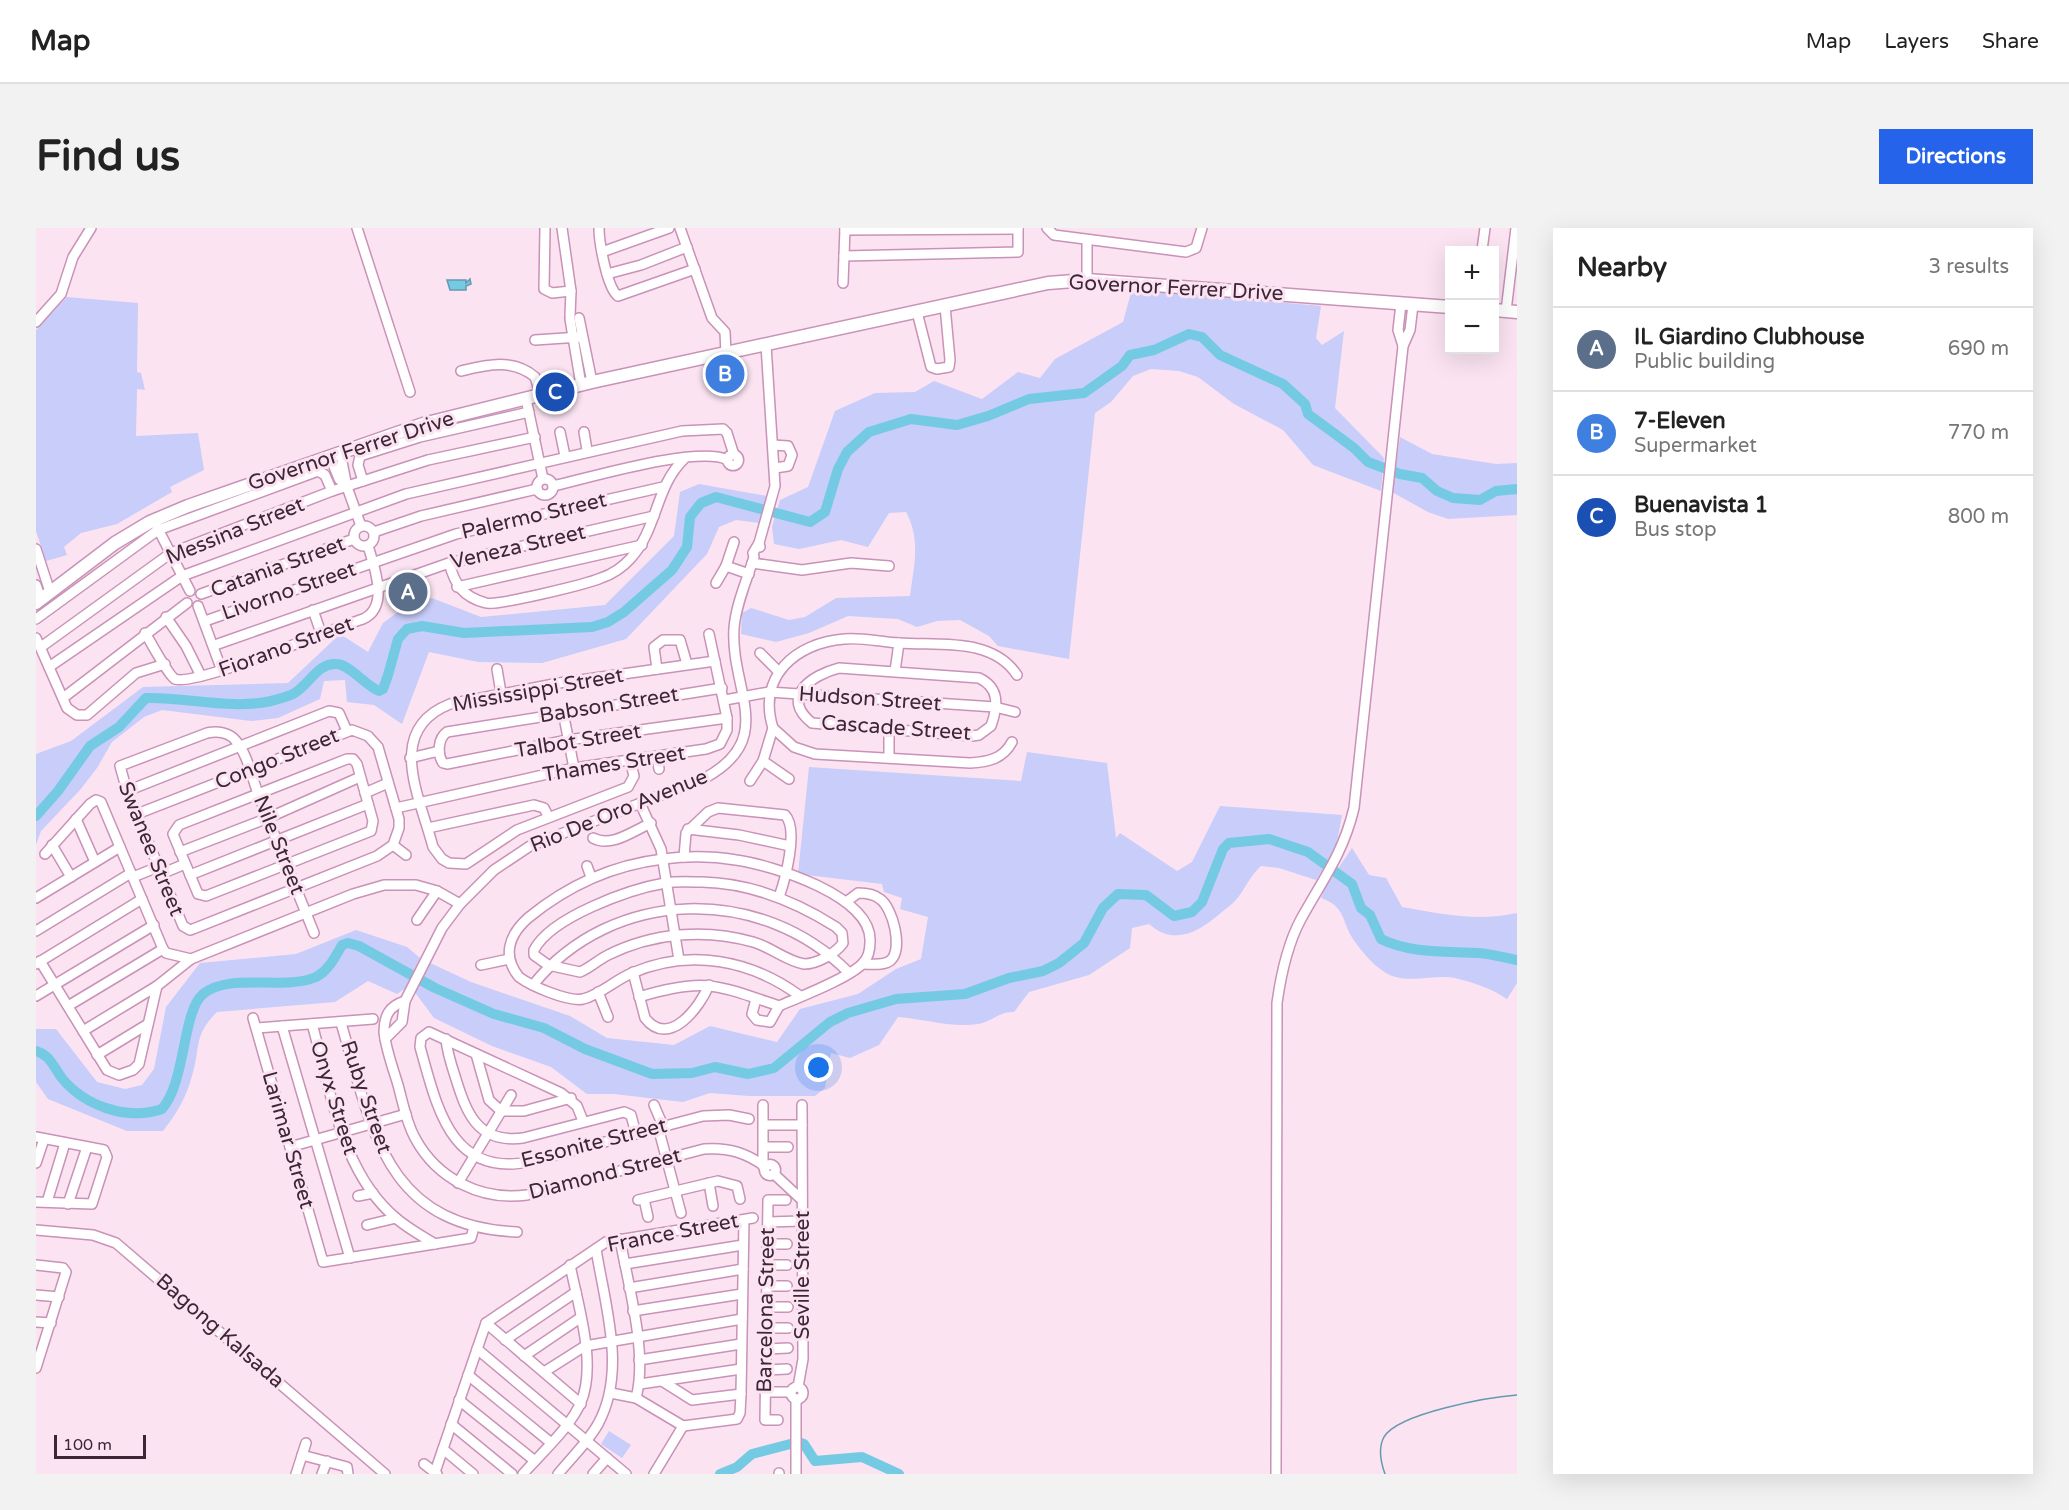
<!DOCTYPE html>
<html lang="en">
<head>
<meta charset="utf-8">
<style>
	body { margin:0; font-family:"Varela Round",sans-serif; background:#f2f2f2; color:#222 }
	.controls { position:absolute; right:18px; top:18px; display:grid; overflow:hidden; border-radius:0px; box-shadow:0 6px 24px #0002 }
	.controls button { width:54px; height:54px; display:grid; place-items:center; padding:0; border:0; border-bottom:2px solid #e0e0e0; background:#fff; color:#222; font:30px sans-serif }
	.scale { position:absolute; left:18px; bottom:15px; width:92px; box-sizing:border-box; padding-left:6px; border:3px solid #3d2736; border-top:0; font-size:16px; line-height:21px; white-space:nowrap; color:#3d2736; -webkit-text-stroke:4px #fbe3f2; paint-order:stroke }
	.you { position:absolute; left:783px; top:840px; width:21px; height:21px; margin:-15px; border:4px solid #fff; border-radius:50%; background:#1a73e8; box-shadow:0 0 0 9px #1a73e833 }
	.badge { display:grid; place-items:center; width:39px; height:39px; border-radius:50%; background:#2563eb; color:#fff; font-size:20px; font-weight:700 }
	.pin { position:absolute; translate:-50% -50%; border:3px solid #fff; box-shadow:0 2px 6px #0006 }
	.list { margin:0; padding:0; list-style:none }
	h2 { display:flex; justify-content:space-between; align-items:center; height:78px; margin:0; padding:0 24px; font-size:26px }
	h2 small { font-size:20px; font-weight:400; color:#767676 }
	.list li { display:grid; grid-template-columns:39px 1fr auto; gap:18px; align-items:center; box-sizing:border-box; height:84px; padding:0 24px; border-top:2px solid #e0e0e0 }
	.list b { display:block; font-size:22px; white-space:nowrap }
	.list p { margin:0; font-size:20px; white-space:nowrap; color:#767676 }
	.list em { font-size:20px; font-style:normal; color:#767676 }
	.map { position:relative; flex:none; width:1481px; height:1246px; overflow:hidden; border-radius:0px }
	header { display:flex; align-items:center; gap:36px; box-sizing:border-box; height:84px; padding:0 30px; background:#fff; border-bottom:2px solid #e0e0e0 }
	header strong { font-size:28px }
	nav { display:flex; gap:33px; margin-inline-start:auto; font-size:21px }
	.intro { display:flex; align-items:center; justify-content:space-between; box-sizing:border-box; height:144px; padding:0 36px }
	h1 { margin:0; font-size:42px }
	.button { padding:15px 27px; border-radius:0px; background:#2563eb; color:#fff; font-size:21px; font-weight:700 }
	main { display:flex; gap:36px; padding:0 36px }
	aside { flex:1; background:#fff; border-radius:0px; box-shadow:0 6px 24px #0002 }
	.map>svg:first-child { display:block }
</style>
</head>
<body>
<header>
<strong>Map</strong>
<nav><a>Map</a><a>Layers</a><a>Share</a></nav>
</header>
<div class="intro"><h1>Find us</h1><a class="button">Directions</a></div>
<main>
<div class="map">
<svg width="1481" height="1246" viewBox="0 0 1481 1246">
	<rect width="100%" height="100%" fill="#fbe3f2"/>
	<g fill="#c8cdf9">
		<path d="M1096 61 1285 78 1280 110 1286 117 1308 103 1299 180 1348 230 1345 263 1277 237 1247 202 1198 176 1162 149 1143 143 1115 141 1097 148 1075 174 1059 185 1033 431 962 418 953 408 924 392 901 393 881 399 862 391 812 388 773 405 740 414 705 406 706 385 715 380 753 392 769 389 800 370 874 368C878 337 885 312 870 284L853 285 832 319 805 312 763 321 738 316 736 299 744 272 772 259 799 183 839 165 879 164 898 153 946 171 982 144 1004 150 1019 131 1087 94Z"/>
		<polygon points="31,69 102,75 101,144 105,145 109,162 101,161 100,208 162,205 168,242 134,259 136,264 81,296 45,305 28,319 31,327 10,333 0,303 0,102"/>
		<polygon points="1364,209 1396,226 1460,236 1481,235 1481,287 1412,291 1392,284 1356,264"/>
		<polygon points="663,256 731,268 723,295 700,292 683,299 671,326 590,411 506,435 442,434 393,424 366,496 338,477 311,474 309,452 288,453 284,471 242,490 215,493 126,482 108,489 76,514 61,540 44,562 5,603 0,617 0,526 35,513 107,459 252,455 304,406 332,424 347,395 370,378 396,370 445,389 569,377 638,308 644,264"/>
		<path d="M991 524 1071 535 1080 610 1084 605 1141 643 1156 634 1184 578 1306 587 1300 620 1280 652 1243 640 1225 638C1215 647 1211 657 1203 668 1199 674 1192 679 1186 684 1164 703 1139 719 1113 696L1096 700 1094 720 1053 747 993 764 978 784C963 783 956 794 942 796 915 800 888 791 862 789L843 817 814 830 795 825 789 860 779 868H713L674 865 647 874 578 866H551L515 839 456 818 398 790 378 763 392 734 435 754 534 788 571 810 638 817 674 798 741 814 764 781 822 766 860 741 885 731 892 689 864 681 866 670 848 664 846 656 762 646 773 539 985 553Z"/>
		<path d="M1316 620 1333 647 1350 650 1366 679C1405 686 1442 694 1481 685V755L1471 771C1457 761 1436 754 1419 750 1399 746 1369 757 1350 745 1337 737 1326 724 1317 711 1305 692 1310 679 1285 670L1290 658Z"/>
		<path d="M320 702 371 719 384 730 370 760 361 766 332 753 299 774 181 784C157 808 165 818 156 848 150 870 141 885 127 903H91L12 871 0 854V801H20L61 854 89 861 106 857 118 841 130 779 164 735 260 726Z"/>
		<polygon points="573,1203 595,1217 586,1230 565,1216"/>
	</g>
	<polygon fill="#74cae3" stroke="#6499af" stroke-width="1.5" points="411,52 430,52 430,55 434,51 435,56 430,58 430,62 414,62"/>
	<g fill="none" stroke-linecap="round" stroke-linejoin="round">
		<path stroke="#6499af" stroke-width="1.5" d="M1349 1246C1345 1235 1342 1220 1348 1209 1362 1185 1454 1169 1481 1167"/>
		<g stroke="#74cae3" stroke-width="10">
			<path d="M0 588 22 563 54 518 83 499 110 470C151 469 195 482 235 473 242 471 251 469 257 466 273 458 281 434 301 436 314 437 329 457 343 463L347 461 352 447 362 411 371 401 386 398 428 405 556 399 572 394 588 384 636 342 651 319 654 289 665 275 680 269 774 294 789 284 802 241 811 224 833 204 875 191 921 197 952 188 993 171 1048 165 1086 138 1094 127 1118 122 1153 106 1166 109 1184 127 1247 156 1269 176 1272 186 1318 220 1332 234 1364 246 1386 250 1401 263 1417 270 1444 272 1460 263 1481 261"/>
			<path d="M0 823C14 827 17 838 25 849 48 878 91 893 126 881 150 854 146 784 167 766 194 744 247 763 280 749 292 743 300 728 306 717L312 715 323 718 399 760 458 786 508 800 549 821 616 846 656 845 679 839 712 846 738 840 794 794 812 785 860 771 929 766 973 750 1007 743 1023 735 1048 715 1067 680 1082 666 1110 667 1138 688 1156 684 1166 674 1187 621 1193 615 1233 611 1272 624 1316 656 1325 680 1334 687 1345 711C1375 726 1411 723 1443 725 1456 726 1469 730 1481 732"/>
			<polyline points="684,1246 701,1239 716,1226 762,1214 768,1216 779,1233 826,1229 863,1246"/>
		</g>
		<g stroke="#c992b7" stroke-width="12">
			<g id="minor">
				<polyline points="321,0 374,164"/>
				<polyline points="509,0 508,61 516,65 535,63"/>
				<polyline points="526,0 535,63 534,88"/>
				<path d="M563 0C563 14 571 60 582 68L659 41"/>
				<polyline points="644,0 676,90 689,104 690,126"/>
				<polyline points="1011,0 1018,7 1150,24 1160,20 1166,0"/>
				<polyline points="809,2 982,1"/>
				<polyline points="1051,12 1051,52"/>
				<polyline points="1446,22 1449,0"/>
				<polyline points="566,24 633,0"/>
				<polyline points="808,28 982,24 982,0"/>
				<polyline points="571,46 605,37 651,19"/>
				<polyline points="807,55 809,0"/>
				<polyline points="1365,76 1362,102 1367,118"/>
				<polyline points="1470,83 1480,0"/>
				<polyline points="881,84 895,139 901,141 913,139 914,132 909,78"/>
				<polyline points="543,90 556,154"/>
				<polyline points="534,91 545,157"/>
				<polyline points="0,94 25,66 37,29 55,0"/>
				<polyline points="499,112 544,109"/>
				<path d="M425 143C450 137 477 130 499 149L505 168"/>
				<polyline points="490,171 507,251"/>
				<polyline points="524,204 529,228"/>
				<polyline points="548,204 551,222"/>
				<polyline points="737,217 752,218 756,227 752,238 739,240"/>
				<circle cx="697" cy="232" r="5.5"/>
				<polyline points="306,234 311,259 325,298"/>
				<polyline points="297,236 303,251 311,259"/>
				<circle cx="509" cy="259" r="8"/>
				<polyline points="327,253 322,237 324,228 384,209 493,184"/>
				<path d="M517 258C553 250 662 217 692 232"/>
				<circle cx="328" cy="308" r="10"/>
				<polyline points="121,299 154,363"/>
				<polyline points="338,304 385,288 501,261"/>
				<polyline points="724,319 723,315 739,258 730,117"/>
				<polyline points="0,321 14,364"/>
				<path d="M413 335C419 357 427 369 450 375 461 378 551 356 565 350 577 346 587 339 595 330 622 300 619 259 648 231"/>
				<polyline points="716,335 766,342 815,335 853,338"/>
				<polyline points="690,338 713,346"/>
				<polyline points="680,355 690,338 698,314"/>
				<polyline points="0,357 5,371"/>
				<polyline points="421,359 606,317"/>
				<polyline points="165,366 318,311"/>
				<polyline points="162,378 186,443"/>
				<polyline points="277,382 285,405"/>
				<polyline points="130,389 150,418 165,448"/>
				<polyline points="0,391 122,302 282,243 289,247 296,263"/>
				<polyline points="169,393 420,306 627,259"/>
				<path d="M109 405C115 414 132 447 139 451 158 459 298 400 327 391 354 379 338 338 332 318"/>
				<polyline points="0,410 31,480 41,487 51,487 100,445 129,436"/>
				<polyline points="179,417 413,335 618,288"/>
				<polyline points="5,419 135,325 296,263 392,232 499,209"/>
				<polyline points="724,425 742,443"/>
				<polyline points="13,439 146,348 370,266 646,203 687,201 691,205 698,227"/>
				<path d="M803 440 943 450C964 460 962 478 955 498L943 507 936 508 776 495C743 469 776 447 803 440Z"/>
				<polyline points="461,441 465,465"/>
				<polyline points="621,441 618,419 627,412 644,412 651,436"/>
				<polyline points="859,443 863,415"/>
				<path d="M686 460 411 504C402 510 401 526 407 535L411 536 532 512 691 490"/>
				<polyline points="27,470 151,375"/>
				<polyline points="689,472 733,464 959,479 979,484"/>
				<polyline points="527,484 538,540"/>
				<path d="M976 514C967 531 952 534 934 535L779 526 758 519 737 500C721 449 759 415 808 411 825 409 845 414 863 415 903 418 956 409 981 447"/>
				<polyline points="621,528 623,541"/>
				<polyline points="853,529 853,502"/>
				<polyline points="374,530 403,523"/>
				<polygon points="311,531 317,531 321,536 337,593 335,603 170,668 162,666 137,606 143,597"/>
				<path d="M594 532 598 548 592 559 481 602 430 636 413 635 406 631 397 619C384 569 348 502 414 476L523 455 679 433"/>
				<polyline points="727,533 753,551"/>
				<polyline points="714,553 727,533 737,500"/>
				<polyline points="91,563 293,483 303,485 311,503"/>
				<polyline points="329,565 352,555"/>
				<polyline points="604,575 625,621 643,732"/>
				<polyline points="360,580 538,540 670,521 684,516 691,502 691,490 673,406"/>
				<path d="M101 586 316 502 332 508 342 519 363 591V600L357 617 341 628 157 701 154 702 147 698 91 563 84 538 171 505C181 503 193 504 200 513 212 527 216 551 223 568 241 614 260 660 278 705"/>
				<polyline points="40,591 59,634"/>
				<polyline points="392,600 498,577 508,580 512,588"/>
				<polyline points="652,601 703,607 754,618"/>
				<path d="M557 610C575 620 597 603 615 595"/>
				<polyline points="16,617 35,649"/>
				<polyline points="357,617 370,627"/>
				<polyline points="144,624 232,590 324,549"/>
				<polyline points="9,626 54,576 60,572 65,574 127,721 130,725 155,731 317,666 348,657 380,657 401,663 424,676"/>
				<path d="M648 629 650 605 672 584 682 580 749 587C763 601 749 652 743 669"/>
				<polyline points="551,638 555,649"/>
				<polyline points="125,646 149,636"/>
				<polyline points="154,647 332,576"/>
				<polyline points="97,649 122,639"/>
				<path d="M666 654C715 655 759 673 800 699L806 705 807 715C799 726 781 736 768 736 750 733 735 719 717 714 669 700 616 705 572 727 562 732 554 740 544 744L512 737 498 727V722C515 689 594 661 629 655 641 653 654 654 666 654Z"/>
				<polyline points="0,670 84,619"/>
				<path d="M810 674 822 665C829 665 838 666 844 671 857 680 867 720 855 732 849 738 835 736 827 736"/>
				<polyline points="381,692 401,663"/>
				<polyline points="0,703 95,645"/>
				<polyline points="4,733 71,842 83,847 97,842 103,836 121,758"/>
				<polyline points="0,736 106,671"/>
				<polyline points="445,737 473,731"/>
				<path d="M597 744 609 790C633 821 664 779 673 757"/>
				<path d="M497 757C576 659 726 656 813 745"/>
				<polyline points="562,764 572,789"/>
				<polyline points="0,768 118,697"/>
				<path d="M603 769C669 749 681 757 743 778 761 770 816 749 827 735 832 730 834 721 834 714 837 668 736 637 700 632 676 628 651 628 627 631 577 637 531 658 492 690 473 707 466 728 483 749 495 758 532 774 547 771 564 767 579 752 596 745 654 720 715 732 764 768"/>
				<polyline points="720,771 716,786 721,792 734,794 743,778"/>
				<path d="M369 773C353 778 348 788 348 804 350 822 357 840 362 857 367 875 370 894 379 910 401 951 445 973 491 967L668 921C693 919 710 925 730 939"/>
				<polyline points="32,778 127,721"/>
				<polyline points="217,790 287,1034 435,1010 438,999"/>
				<path d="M305 795C336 900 348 998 481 1004"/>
				<path d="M276 796C295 862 305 945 361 991 373 1001 386 1008 399 1016"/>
				<polyline points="246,798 314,1030"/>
				<polyline points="221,800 337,791"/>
				<polyline points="47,803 121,758 155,731"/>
				<path d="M349 811 366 794 369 773 406 700 424 676 458 642 494 618 669 550C742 510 694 462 698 400 700 376 711 352 718 329L717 325 723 315"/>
				<path d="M410 811C411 824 415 836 419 848 430 884 441 916 487 910L588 884 595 887 600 906"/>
				<polyline points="440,826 453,872 465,883 488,883 535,870"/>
				<polyline points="61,827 112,796"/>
				<polyline points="618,877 627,898"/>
				<polyline points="727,877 727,938"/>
				<path d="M547 893 541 878 525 865 393 804 385 810 384 819C401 878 414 952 497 933L667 888 693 887 713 891"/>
				<polyline points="728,897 766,897"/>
				<polyline points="622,899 645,985"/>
				<polyline points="0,909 68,922 71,929 56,976 0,974"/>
				<polyline points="254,919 370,886"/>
				<polyline points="729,919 752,919"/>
				<polyline points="0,935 8,911"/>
				<circle cx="734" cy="942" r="5.5"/>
				<polyline points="738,946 765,971"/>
				<polyline points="422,955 475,867"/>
				<polyline points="673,955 677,978"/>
				<polyline points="322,968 337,965"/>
				<polyline points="608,971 612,989"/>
				<polyline points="602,972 682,953 701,958 704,971"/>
				<polyline points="11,974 29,915"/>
				<polyline points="32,976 51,919"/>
				<polyline points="732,994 765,993"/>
				<polyline points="331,997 360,990"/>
				<polyline points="0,1002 57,1007 80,1015 349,1246"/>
				<path d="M584 1011C592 1057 612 1125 600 1170"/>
				<polyline points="731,1016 751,1016"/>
				<polyline points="589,1036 707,1017"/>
				<polyline points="0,1037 27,1040 30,1044 0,1140"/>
				<polyline points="731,1037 751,1037"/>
				<polyline points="731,1058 751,1058"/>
				<polyline points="593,1060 707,1041"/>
				<polyline points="0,1067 23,1069"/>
				<polyline points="731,1079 752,1079"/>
				<polyline points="597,1083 706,1066"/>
				<polyline points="0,1094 15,1095"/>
				<polyline points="450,1095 545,1176"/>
				<polyline points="730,1100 752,1100"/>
				<polyline points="469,1112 540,1064"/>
				<polyline points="441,1121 590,1246"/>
				<polyline points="730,1121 752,1120"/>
				<polyline points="488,1128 544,1090"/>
				<polyline points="603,1132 705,1116"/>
				<polyline points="730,1142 751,1141"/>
				<polyline points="508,1144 549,1118 706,1091"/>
				<polyline points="432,1147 514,1214"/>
				<polyline points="626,1153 656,1172 705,1166"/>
				<polyline points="604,1156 705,1141"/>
				<circle cx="761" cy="1165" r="6"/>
				<polyline points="762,1159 767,1131 766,877"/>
				<polyline points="729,1164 755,1164"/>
				<polyline points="575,1165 600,1170 647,1198 701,1191 704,1185 705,1166 708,992"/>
				<polyline points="423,1172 499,1233"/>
				<polyline points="742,1192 729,1192 732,972 750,972"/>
				<polyline points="415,1196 476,1246"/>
				<polyline points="407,1221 437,1246"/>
				<polyline points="266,1227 311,1239 312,1246"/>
				<polyline points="388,1236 401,1246"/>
				<polyline points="399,1244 450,1095 570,1014 717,990"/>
				<polyline points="260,1246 270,1215"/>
				<polyline points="286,1246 291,1233"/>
				<path d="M487 1246C506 1224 534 1200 545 1174 561 1136 542 1077 534 1037"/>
				<path d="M522 1246C535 1230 552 1214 562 1196 591 1143 569 1078 560 1021"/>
				<polyline points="557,1246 571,1230"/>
				<polyline points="618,1246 647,1198"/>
				<polyline points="743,1246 743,1245"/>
				<polyline points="760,1246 760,1171"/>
				<path d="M1240 1246 1241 775C1245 746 1251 717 1265 691 1287 651 1307 626 1318 580L1367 118 1374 102 1377 77"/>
			</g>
		</g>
		<g stroke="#c992b7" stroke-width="15">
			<g id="major">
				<polyline points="1458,82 1481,84"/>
				<polyline points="0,375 79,315 114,294 152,278 387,196 556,154 1012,55 1051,52 1414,79"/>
			</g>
		</g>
		<use href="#minor" stroke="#fff" stroke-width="9"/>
		<use href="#major" stroke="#fff" stroke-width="12"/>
	</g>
	<g text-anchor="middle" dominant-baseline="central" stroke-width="6" stroke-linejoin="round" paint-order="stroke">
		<g font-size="21" fill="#3d2736" stroke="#fbe3f2">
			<text transform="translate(1140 60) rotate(3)">Governor Ferrer Drive</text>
			<text transform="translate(315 223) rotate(-18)">Governor Ferrer Drive</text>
			<text transform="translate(498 288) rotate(-13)">Palermo Street</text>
			<text transform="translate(199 303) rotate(-22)">Messina Street</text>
			<text transform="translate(482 319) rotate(-13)">Veneza Street</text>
			<text transform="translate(242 339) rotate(-20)">Catania Street</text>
			<text transform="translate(253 363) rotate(-19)">Livorno Street</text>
			<text transform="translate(250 419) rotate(-20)">Fiorano Street</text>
			<text transform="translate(502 462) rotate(-10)">Mississippi Street</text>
			<text transform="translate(834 471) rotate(4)">Hudson Street</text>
			<text transform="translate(573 477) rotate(-9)">Babson Street</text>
			<text transform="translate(860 500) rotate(4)">Cascade Street</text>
			<text transform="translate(542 513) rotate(-9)">Talbot Street</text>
			<text transform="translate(241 531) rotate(-22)">Congo Street</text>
			<text transform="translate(578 536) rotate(-9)">Thames Street</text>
			<text transform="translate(583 583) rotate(-22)">Rio De Oro Avenue</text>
			<text transform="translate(243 617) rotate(68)">Nile Street</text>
			<text transform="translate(115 621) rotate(68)">Swanee Street</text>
			<text transform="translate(330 869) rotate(71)">Ruby Street</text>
			<text transform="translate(298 870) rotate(73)">Onyx Street</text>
			<text transform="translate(252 912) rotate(74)">Larimar Street</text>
			<text transform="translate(558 915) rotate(-14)">Essonite Street</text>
			<text transform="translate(569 946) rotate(-14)">Diamond Street</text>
			<text transform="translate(637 1005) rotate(-11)">France Street</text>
			<text transform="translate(766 1047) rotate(-90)">Seville Street</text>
			<text transform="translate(730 1082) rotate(-89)">Barcelona Street</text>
			<text transform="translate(184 1103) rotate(41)">Bagong Kalsada</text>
		</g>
	</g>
</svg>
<div class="controls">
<button>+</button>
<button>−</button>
</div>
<div class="scale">100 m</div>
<div class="you"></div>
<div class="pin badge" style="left:372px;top:364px;background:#5c6f8a">A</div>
<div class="pin badge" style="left:689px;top:146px;background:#3f7fe0">B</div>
<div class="pin badge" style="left:519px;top:164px;background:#1a4fb4">C</div>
</div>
<aside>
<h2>Nearby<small>3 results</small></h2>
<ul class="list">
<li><span class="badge" style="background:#5c6f8a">A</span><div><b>IL Giardino Clubhouse</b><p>Public building</p></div><em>690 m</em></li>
<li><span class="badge" style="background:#3f7fe0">B</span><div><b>7-Eleven</b><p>Supermarket</p></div><em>770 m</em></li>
<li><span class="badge" style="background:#1a4fb4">C</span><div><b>Buenavista 1</b><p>Bus stop</p></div><em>800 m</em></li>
</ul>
</aside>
</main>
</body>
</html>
